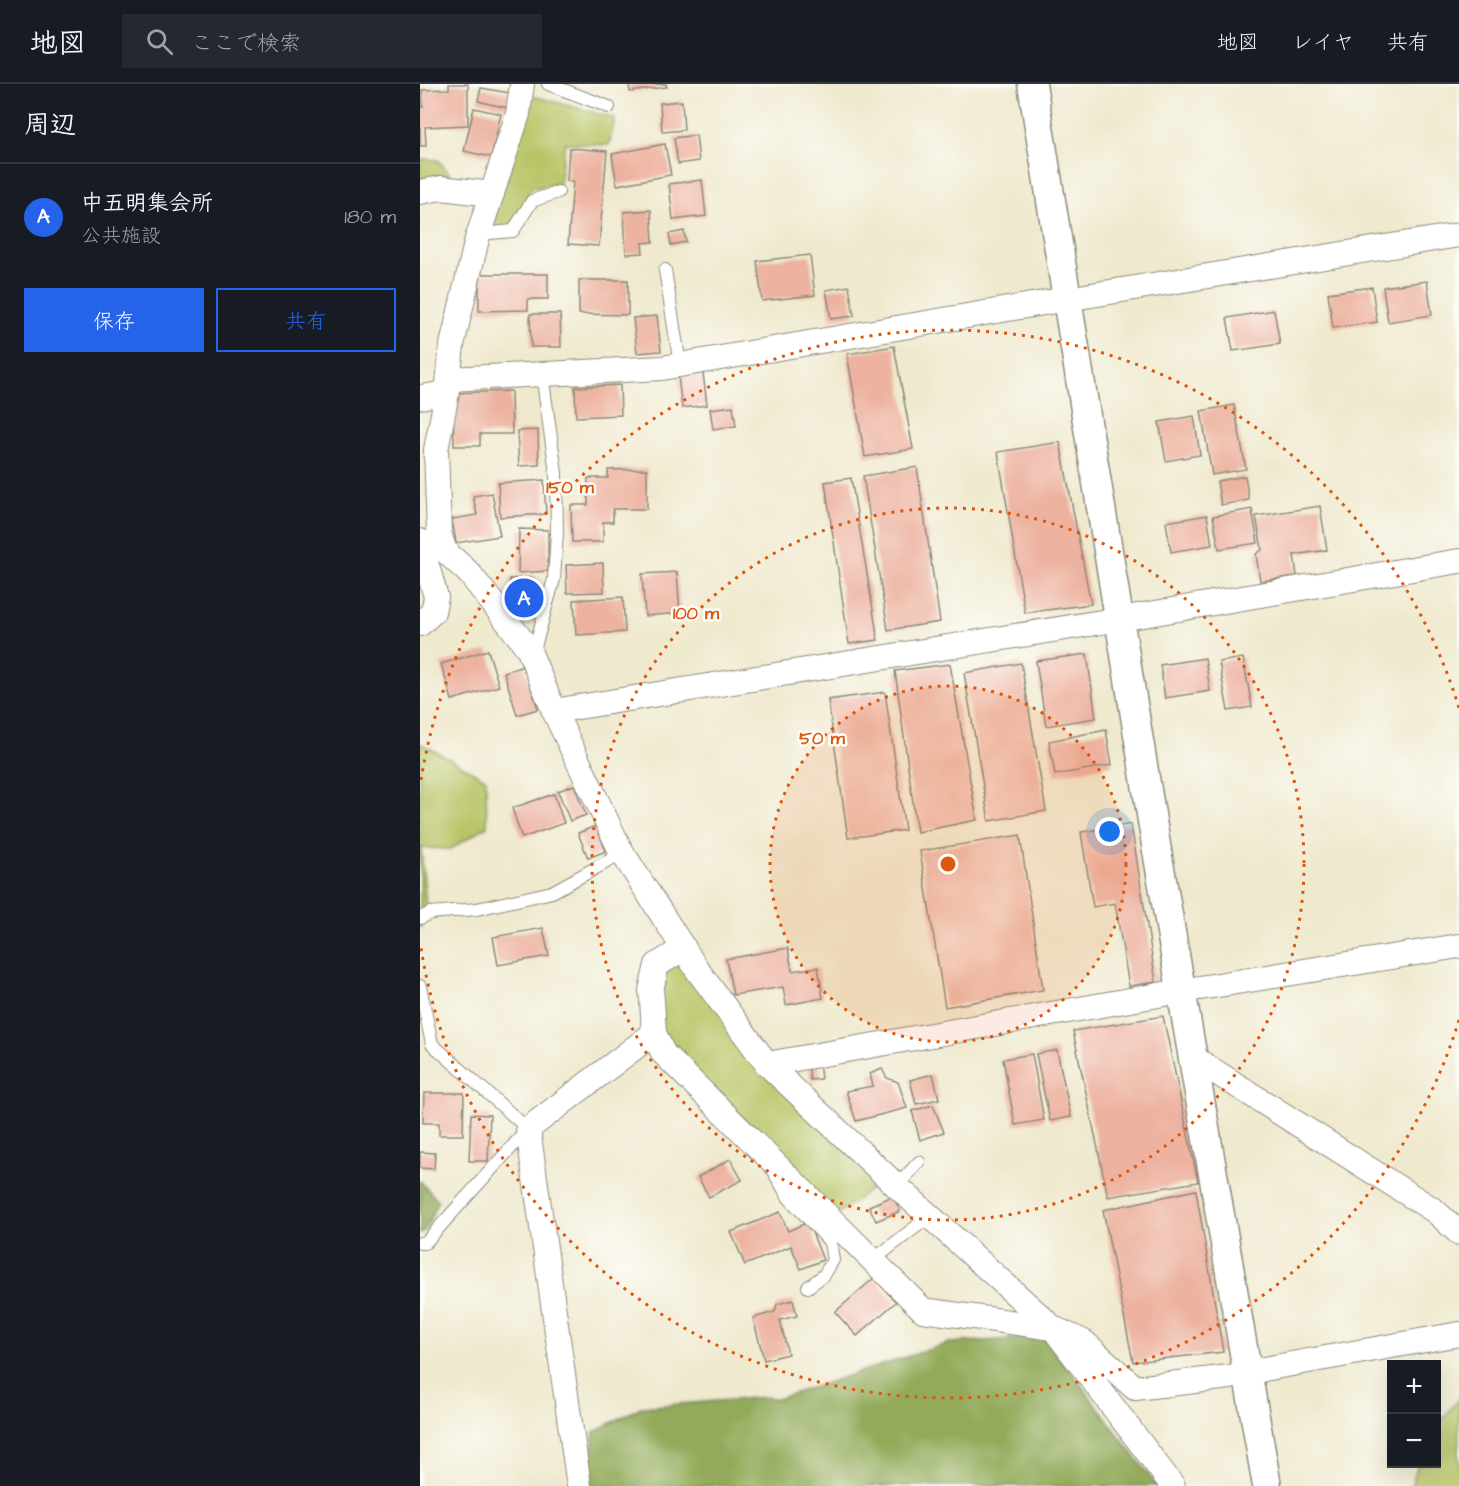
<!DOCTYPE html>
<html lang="ja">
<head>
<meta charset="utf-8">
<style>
	body { margin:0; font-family:"Architects Daughter","Klee One",sans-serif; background:#242831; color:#f1f3f6 }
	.controls { position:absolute; right:18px; bottom:18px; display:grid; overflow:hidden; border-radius:0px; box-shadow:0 6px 24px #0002 }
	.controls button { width:54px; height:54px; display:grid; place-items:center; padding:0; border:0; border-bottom:2px solid #363941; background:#171b24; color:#f1f3f6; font:30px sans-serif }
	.you { position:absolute; left:690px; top:748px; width:21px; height:21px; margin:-15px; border:4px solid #fff; border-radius:50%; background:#1a73e8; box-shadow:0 0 0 9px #1a73e833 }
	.badge { display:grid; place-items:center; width:39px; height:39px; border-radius:50%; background:#2563eb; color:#fff; font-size:20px; font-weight:700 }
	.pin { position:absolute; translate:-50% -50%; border:3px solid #fff; box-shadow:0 2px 6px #0006 }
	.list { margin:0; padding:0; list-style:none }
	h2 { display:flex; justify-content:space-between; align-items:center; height:78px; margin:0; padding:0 24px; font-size:26px }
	h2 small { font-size:20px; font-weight:400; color:#9ea1a6 }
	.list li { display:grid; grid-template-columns:39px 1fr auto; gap:18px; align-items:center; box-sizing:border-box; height:108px; padding:0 24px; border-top:2px solid #363941 }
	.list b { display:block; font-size:22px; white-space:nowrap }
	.list p { margin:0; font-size:20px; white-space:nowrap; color:#9ea1a6 }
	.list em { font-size:20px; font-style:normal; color:#9ea1a6 }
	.actions { display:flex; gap:12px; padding:18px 24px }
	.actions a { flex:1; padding:14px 0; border:2px solid #2563eb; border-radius:0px; text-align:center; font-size:21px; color:#2563eb }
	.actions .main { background:#2563eb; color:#fff }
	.icon { flex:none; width:33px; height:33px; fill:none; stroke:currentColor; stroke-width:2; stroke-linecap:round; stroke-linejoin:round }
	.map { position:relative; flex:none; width:1039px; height:1402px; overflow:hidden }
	header { display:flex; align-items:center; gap:36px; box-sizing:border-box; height:84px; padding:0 30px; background:#171b24; border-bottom:2px solid #363941 }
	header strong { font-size:28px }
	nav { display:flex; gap:33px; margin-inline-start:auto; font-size:21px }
	.search { width:420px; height:54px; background:#242831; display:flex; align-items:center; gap:15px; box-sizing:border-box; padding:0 21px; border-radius:0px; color:#9ea1a6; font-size:22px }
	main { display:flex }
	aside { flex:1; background:#171b24 }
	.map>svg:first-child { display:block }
</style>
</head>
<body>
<header>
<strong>地図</strong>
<div class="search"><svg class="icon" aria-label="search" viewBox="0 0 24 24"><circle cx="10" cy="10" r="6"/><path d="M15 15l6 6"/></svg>ここで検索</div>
<nav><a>地図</a><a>レイヤ</a><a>共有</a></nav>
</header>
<main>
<aside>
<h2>周辺<small></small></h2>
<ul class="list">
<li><span class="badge">A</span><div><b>中五明集会所</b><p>公共施設</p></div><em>180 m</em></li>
</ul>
<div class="actions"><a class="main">保存</a><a>共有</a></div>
</aside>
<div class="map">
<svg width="1039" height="1402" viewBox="0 0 1039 1402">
	<rect width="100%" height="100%" fill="#fdfcf7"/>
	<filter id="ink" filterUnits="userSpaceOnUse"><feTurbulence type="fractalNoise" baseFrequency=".0167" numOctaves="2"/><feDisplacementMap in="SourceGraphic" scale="12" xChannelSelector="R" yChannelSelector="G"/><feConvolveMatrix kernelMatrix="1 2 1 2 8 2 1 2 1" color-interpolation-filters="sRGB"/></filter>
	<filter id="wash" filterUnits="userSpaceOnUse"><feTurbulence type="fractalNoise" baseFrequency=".008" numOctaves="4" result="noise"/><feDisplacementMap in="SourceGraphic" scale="24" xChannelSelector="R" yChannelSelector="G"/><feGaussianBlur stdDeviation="1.35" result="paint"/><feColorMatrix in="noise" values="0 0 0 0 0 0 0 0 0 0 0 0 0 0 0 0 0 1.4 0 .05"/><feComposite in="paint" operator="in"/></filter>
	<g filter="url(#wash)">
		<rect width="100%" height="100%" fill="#efe9ce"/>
		<g fill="#b8c465" stroke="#727848" stroke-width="1.5">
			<polygon points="109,11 195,34 189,61 145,59 139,100 111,104 93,147 68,143"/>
			<polygon points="0,75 18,76 31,92 0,100"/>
			<polygon points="0,659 66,695 67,742 31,765 1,764 7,833 0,843"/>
			<polygon points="265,868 340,971 467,1093 416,1131 236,956 237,881"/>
			<polygon points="1039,1314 1039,1402 991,1402 998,1380 1016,1380 1017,1343"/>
		</g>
		<g fill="#92aa5a" stroke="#5e6a42" stroke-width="1.5">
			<polygon points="0,1097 18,1117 5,1147 0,1150"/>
			<polygon points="625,1253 737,1402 168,1402 174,1348 221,1323 347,1313 357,1315 529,1259"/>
		</g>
		<g id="blocks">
			<g fill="#edb2a0">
				<polygon points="29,0 48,0 48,41 5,43 6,62 0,62 0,23 3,23 2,6 29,5"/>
				<polygon points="209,0 246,0 247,3 210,8"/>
				<polygon points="61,4 90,9 87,24 58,17"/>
				<polygon points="262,17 264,46 242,48 240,19"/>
				<polygon points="54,24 81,30 71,73 44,67"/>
				<polygon points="276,51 279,77 258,80 254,54"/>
				<polygon points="245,60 251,91 197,101 192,70"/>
				<polygon points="149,64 187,67 179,162 148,160 153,98 147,97"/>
				<polygon points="282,96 286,132 253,136 249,100"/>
				<polygon points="231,126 233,158 222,159 223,169 206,170 204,128"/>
				<polygon points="264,147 266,158 251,161 249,150"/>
				<polygon points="390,171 395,211 342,217 337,177"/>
				<polygon points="59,190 128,190 128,215 108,215 108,226 59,227"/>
				<polygon points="159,196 208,196 208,231 159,230"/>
				<polygon points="1007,197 1012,231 968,238 963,203"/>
				<polygon points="429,202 434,232 411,235 406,206"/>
				<polygon points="952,203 957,238 913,244 908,209"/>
				<polygon points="854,226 860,260 813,267 807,234"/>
				<polygon points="110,230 140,230 141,263 111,263"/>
				<polygon points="237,232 241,267 217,269 213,234"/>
				<polygon points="474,262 493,365 445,373 427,270"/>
				<polygon points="283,289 287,321 262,324 258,292"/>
				<polygon points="200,301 201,331 156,333 155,303"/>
				<polygon points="91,307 92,350 60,350 60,362 34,362 33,309"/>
				<polygon points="814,321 826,385 792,391 781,327"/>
				<polygon points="313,322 316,342 293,345 290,325"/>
				<polygon points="774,332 780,371 746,377 739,338"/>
				<polygon points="118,346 119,381 99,382 97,347"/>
				<polygon points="640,358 671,520 605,529 578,368"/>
				<polygon points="497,383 520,538 468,546 443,392"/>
				<polygon points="227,385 227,425 193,425 193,438 183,438 183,458 152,458 151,421 168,421 168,394 188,394 188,386"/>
				<polygon points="825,392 829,416 801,421 797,397"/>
				<polygon points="431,394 458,556 429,560 405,398"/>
				<polygon points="124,396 126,430 80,433 78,399"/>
				<polygon points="72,409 80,452 36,459 32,435 57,431 53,412"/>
				<polygon points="900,422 907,466 874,471 877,492 840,497 836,470 842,466 836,432"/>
				<polygon points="832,425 838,459 799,465 793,432"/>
				<polygon points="787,431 792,461 751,468 746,438"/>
				<polygon points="99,445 128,446 128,487 98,489"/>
				<polygon points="183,479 184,508 147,509 146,481"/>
				<polygon points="257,488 260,529 225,532 222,490"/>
				<polygon points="114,494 117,533 93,535 90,495"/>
				<polygon points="203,513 205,548 156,551 154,516"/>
				<polygon points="68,566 79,602 32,616 21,580"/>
				<polygon points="667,570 676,634 626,642 616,577"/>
				<polygon points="785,574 790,607 745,614 740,581"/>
				<polygon points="823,574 832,623 808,627 799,578"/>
				<polygon points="601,579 626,727 569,737 544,589"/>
				<polygon points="530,580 557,736 497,748 475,587"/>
				<polygon points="104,582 118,625 97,631 84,588"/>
				<polygon points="465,608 485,746 428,754 408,616"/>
				<polygon points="686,646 692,681 635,691 629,657"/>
				<polygon points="154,701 166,731 150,737 138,707"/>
				<polygon points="134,710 144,739 102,754 92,724"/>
				<polygon points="711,740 736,898 709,902 695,819 673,823 661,748"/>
				<polygon points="176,742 186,767 168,774 158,749"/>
				<polygon points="600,751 623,906 525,923 500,767"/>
				<polygon points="123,844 129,872 78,881 73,853"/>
				<polygon points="368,864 372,887 398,883 403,914 366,921 363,903 313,911 306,875"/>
				<polygon points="743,932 778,1098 688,1113 653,947"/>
				<polygon points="637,966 651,1033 630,1037 616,970"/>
				<polygon points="612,970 624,1036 595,1041 583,975"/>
				<polygon points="399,978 401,995 390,996 388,980"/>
				<polygon points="462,985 467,994 478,998 487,1024 436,1037 426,1007 453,1002 450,990"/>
				<polygon points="513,990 519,1015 496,1020 490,996"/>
				<polygon points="4,1009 44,1009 43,1051 19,1051 19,1039 3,1039"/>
				<polygon points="513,1021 524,1048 500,1056 492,1027"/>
				<polygon points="51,1030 70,1031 68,1077 49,1077"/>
				<polygon points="0,1068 15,1069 14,1085 0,1084"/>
				<polygon points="310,1075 322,1096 289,1113 278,1093"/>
				<polygon points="776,1106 803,1268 713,1278 683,1126"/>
				<polygon points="473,1112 480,1127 456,1137 449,1122"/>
				<polygon points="360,1128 368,1147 388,1138 403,1176 381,1185 371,1162 325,1181 311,1148"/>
				<polygon points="454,1194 476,1218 437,1252 415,1228"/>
				<polygon points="373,1216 377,1232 360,1236 368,1270 344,1276 333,1234 355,1228 357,1220"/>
			</g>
		</g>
	</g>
	<g filter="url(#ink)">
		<use href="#blocks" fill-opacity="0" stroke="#8d8a7c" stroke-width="1.5"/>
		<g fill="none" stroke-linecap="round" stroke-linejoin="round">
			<g stroke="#8d8a7c" stroke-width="14">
				<g id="service">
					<polyline points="128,0 189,23"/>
					<polyline points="59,150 93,147 112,117 138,108"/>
					<polyline points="245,186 260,281"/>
					<polyline points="113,570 134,495 137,449 136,389 122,290"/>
					<polyline points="0,834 11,829 57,825 132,808 203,769"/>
					<polyline points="0,902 12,960 108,1045 5,1159 0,1159"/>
					<polyline points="356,1092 369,1114 410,1158 413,1176 404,1191 388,1203"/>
					<polyline points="477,1102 499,1078"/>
					<polyline points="453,1176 510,1132"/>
				</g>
			</g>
			<g stroke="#8d8a7c" stroke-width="26">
				<g id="minor">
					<polyline points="102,0 98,30 57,155 32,261 27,309 16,366 19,449 25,467 49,489 108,564 134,627 200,765 278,887 347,980 483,1108 633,1244 664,1258 715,1304 810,1293 844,1285 1039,1250"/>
					<polyline points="0,108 21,104 72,110"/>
					<polyline points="29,295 242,284 647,215 1039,151"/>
					<polyline points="0,313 27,309"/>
					<polyline points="0,457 16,513 13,528 0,540"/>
					<polyline points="134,627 700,535 1039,477"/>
					<polyline points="264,864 237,881 231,906 232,916 234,949 243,969 503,1226 633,1244 753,1402"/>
					<polyline points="772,973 1015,1127 1039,1149"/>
					<polyline points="347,980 761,907 1039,862"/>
					<polyline points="159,1402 108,1045 234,949"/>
				</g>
			</g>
			<g stroke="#8d8a7c" stroke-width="31">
				<polyline id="tertiary" points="612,0 736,761 847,1402"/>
			</g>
			<use href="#service" stroke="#fff" stroke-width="12"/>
			<use href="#minor" stroke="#fff" stroke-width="24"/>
			<use href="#tertiary" stroke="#fff" stroke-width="28"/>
		</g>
	</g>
	<circle cx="528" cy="780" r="178" fill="#df570e" fill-opacity=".12"/>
	<g fill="none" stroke="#df570e" stroke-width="3" stroke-dasharray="3 6">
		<circle cx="528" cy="780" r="178"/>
		<circle cx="528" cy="780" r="356"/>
		<path d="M1039 936A534 534 0 0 1 1 864M1 696A534 534 0 0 1 1039 624"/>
	</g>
	<circle cx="528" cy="780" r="9" fill="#df570e" stroke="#fdfcf7" stroke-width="3"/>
	<g font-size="18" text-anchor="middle" font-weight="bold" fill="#df570e" stroke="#fdfcf7" stroke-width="5" stroke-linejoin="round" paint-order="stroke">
		<text x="150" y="409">150 m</text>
		<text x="276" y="535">100 m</text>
		<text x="402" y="660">50 m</text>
	</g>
</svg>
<div class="controls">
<button>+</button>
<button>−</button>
</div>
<div class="you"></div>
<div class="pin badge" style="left:104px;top:514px">A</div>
</div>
</main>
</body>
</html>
